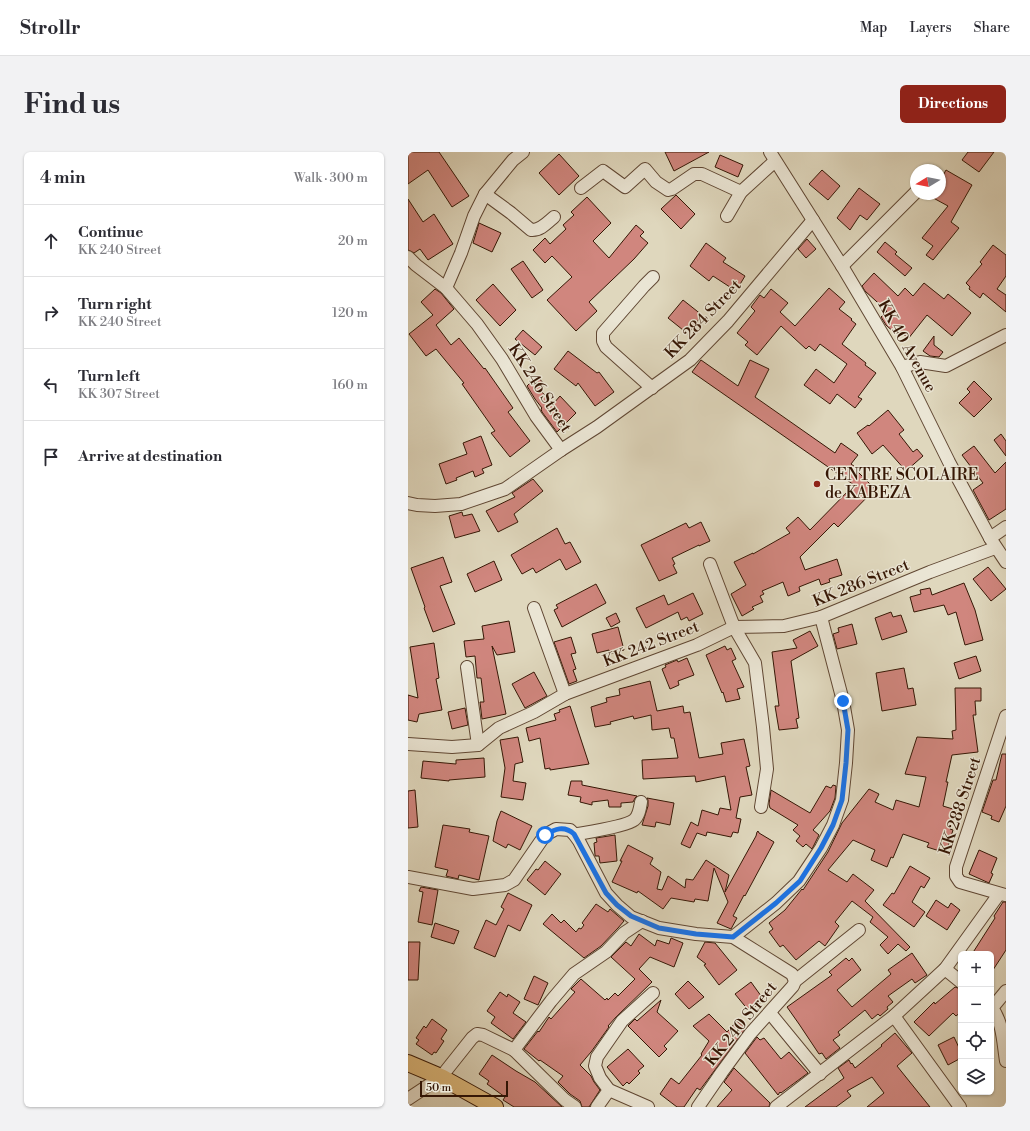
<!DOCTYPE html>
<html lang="en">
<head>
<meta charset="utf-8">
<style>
	body { margin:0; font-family:"Libre Bodoni",serif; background:#f2f2f3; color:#2b2b33 }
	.controls { position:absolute; right:12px; bottom:12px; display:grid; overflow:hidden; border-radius:6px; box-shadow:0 1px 3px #0004 }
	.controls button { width:36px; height:36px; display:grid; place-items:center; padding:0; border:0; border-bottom:1px solid #e1e1e2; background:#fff; color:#2b2b33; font:20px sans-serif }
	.compass { position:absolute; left:502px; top:12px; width:36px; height:36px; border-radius:50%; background:#fff; box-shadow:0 1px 3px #0004; rotate:260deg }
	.scale { position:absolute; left:12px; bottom:10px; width:88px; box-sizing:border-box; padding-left:4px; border:2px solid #361705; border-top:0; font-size:11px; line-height:14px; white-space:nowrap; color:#361705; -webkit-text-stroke:3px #eae5d4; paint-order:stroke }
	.stop { position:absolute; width:12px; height:12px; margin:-9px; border:3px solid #1a73e8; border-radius:50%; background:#fff }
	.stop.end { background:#1a73e8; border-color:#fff; box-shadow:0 1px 4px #0008 }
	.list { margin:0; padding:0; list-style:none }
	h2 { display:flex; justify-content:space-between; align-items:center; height:52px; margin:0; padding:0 16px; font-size:17px }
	h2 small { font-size:13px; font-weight:400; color:#7c7c81 }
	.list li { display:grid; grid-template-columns:26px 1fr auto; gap:12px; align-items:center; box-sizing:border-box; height:72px; padding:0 16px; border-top:1px solid #e1e1e2 }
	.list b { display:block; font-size:15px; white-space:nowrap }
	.list p { margin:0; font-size:13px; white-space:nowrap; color:#7c7c81 }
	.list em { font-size:13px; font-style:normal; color:#7c7c81 }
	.icon { flex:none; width:22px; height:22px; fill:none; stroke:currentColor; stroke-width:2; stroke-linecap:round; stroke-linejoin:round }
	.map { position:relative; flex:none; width:598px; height:955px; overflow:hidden; border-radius:6px }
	header { display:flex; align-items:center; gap:24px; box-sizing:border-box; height:56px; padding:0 20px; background:#fff; border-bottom:1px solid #e1e1e2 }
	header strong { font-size:19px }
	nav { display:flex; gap:22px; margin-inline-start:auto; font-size:14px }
	.intro { display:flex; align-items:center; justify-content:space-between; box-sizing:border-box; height:96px; padding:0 24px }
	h1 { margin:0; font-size:28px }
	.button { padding:10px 18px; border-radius:6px; background:#8f2418; color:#fff; font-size:14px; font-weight:700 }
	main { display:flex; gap:24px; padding:0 24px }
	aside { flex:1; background:#fff; border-radius:6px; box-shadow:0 1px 3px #0004 }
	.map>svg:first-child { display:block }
</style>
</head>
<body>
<header>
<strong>Strollr</strong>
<nav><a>Map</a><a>Layers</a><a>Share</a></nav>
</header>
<div class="intro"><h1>Find us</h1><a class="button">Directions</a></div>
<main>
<aside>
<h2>4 min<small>Walk · 300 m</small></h2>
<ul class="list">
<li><svg class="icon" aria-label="ahead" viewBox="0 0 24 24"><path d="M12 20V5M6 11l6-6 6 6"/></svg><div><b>Continue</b><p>KK 240 Street</p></div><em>20 m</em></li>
<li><svg class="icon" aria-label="right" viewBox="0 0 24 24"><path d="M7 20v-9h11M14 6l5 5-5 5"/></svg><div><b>Turn right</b><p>KK 240 Street</p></div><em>120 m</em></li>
<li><svg class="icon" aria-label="left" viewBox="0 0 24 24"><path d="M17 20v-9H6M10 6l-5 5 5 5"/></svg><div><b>Turn left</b><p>KK 307 Street</p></div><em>160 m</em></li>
<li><svg class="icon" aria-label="arrive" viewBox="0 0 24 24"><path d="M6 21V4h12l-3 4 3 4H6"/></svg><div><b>Arrive at destination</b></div></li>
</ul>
</aside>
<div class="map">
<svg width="598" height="955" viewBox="0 0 598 955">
	<rect width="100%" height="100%" fill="#dfd7bd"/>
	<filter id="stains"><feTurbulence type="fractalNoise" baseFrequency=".005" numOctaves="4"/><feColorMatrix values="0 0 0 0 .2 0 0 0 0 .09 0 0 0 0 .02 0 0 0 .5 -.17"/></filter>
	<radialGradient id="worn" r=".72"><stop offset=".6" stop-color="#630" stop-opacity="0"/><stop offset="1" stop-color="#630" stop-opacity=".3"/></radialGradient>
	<g fill="#d0867e" stroke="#361705">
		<polygon points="0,0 31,0 61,44 44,55 20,18 0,32"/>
		<polygon points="257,0 301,0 266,19"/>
		<polygon points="560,0 586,0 571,20 554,8"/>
		<polygon points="151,2 171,24 151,43 131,21"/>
		<polygon points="312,3 335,13 330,25 307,15"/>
		<polygon points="414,18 432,34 420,48 401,32"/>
		<polygon points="538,18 564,33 543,70 551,76 525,108 518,103 525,94 514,86 540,54 518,42 532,42 532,29"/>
		<polygon points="451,36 472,52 459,68 452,63 442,78 429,66"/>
		<polygon points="268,43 287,62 273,77 253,57"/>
		<polygon points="179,45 203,71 185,89 201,106 228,73 236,80 232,84 240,91 226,107 181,150 189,159 168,179 139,148 164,125 144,104 137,111 125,98 137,86 142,92 158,77 155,73 166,63 163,60"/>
		<polygon points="0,47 15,70 26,62 45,92 20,108 12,97 6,101 0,98"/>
		<polygon points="71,71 93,81 84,100 65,91"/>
		<polygon points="399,87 408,97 398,106 390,97"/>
		<polygon points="477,90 489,100 487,102 504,116 497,124 469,100"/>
		<polygon points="298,91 318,106 315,110 337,124 328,139 305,124 301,129 282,114"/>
		<polygon points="585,93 598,103 598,124 589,137 598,143 598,160 575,141 572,146 561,137 562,135 558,131 574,112 572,110"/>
		<polygon points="115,109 135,138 124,146 103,117"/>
		<polygon points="466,121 490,144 497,136 505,144 516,131 536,147 540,142 563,161 544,184 519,163 500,187 494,180 490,184 478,173 473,165 479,159 457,139 454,134"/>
		<polygon points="85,132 108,158 92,174 68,148"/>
		<polygon points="421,136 437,150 431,157 444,167 443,168 448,172 434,192 458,211 457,213 468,221 450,245 454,247 447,256 429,242 422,252 396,233 408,217 426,231 439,212 412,192 407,199 401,194 398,197 373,174 349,203 337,193 340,190 329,181 347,159 343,155 352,143 356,146 363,137 380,151 372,160 387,174"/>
		<polygon points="27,137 33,141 46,157 28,173 43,193 51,186 76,217 77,216 105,256 100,260 122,289 102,305 83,281 87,279 54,232 56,231 28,197 18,204 1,182 25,163 13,150"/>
		<polygon points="275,148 294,163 280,182 260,166"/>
		<polygon points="115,178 134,195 127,203 107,187"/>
		<polygon points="526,184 526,193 535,200 531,205 522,204 515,199"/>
		<polygon points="160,199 189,221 191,220 206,240 187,254 170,231 168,234 146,217"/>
		<polygon points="293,208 330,234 342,208 361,217 347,245 427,301 433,291 450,303 443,312 450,317 449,319 467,337 430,375 426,371 392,405 397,418 429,407 434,423 421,427 422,430 413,433 411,427 391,435 392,439 380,444 375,430 354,439 356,442 352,444 355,450 344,455 346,457 334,464 323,442 338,433 326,410 345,401 345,402 382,381 378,376 390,365 402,378 446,333 284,220"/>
		<polygon points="129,224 137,233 132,238 145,252 152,244 168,261 149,280 134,260 133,257 134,256 127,247 119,234"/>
		<polygon points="566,229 584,247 566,265 551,251 562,240 559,237"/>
		<polygon points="480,258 496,278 491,282 505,300 509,297 515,304 498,319 475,293 464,302 449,281 460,273 461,274"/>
		<polygon points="593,282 598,289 598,304 586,288"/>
		<polygon points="73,284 84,313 74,317 76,321 67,325 65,319 48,326 49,328 38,332 31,312 59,302 55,291"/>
		<polygon points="566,294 587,321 598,310 598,357 581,368 565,338 575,331 554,303"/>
		<polygon points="125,327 135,339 106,362 110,370 90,380 78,359 107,345 104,341"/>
		<polygon points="54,360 55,364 64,362 72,379 47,386 41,364"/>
		<polygon points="293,370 302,389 291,394 291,393 264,406 267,412 265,413 269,421 251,429 233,393 278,371 281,376"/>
		<polygon points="149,376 157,392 162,390 173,410 158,418 152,407 128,421 125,416 114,422 103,403"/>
		<polygon points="35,405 44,430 32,434 47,472 25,480 16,456 17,455 3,416"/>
		<polygon points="86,409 94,428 67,440 59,422"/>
		<polygon points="580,415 598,437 583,449 565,427"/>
		<polygon points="556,431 567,458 575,488 557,493 548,460 540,463 536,453 506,460 502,445 513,442 512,438 522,436 524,443"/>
		<polygon points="188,432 198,451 154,475 146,458 150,456 148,453"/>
		<polygon points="285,441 295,462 281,469 279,465 273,468 270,460 238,476 228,456 256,443 260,453"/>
		<polygon points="483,460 485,465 493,463 499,480 474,488 467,466"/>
		<polygon points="208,461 212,470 203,475 198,466"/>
		<polygon points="101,469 107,500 89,503 84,494 98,562 74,567 72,550 76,550 73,526 69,526 67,504 58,505 56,489 76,487 74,474"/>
		<polygon points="444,472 449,492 429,497 425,482 431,480 430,476"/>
		<polygon points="210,475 216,498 202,502 201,498 189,501 184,482"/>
		<polygon points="402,479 410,494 383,509 391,566 388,567 390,576 371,578 367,554 371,554 364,500 389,496 385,488"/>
		<polygon points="163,485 168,501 163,502 168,517 165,518 169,529 161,532 146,490"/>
		<polygon points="26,491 31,526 28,527 34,558 11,562 9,570 0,568 0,543 10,546 2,495"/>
		<polygon points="317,494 319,498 323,496 328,507 324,509 336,535 329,537 332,547 318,550 315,540 314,541 298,503"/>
		<polygon points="568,504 573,519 551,527 546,511"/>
		<polygon points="279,506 286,523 270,529 271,533 262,537 254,517 258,515 257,513 269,508 270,510"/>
		<polygon points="496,516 500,537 505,536 508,553 474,559 468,521"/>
		<polygon points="126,520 139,544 117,556 104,532"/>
		<polygon points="242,529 249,559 275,554 276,561 282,560 291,606 315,602 313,591 336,587 342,614 338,615 344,643 332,645 328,666 333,667 330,681 325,680 323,685 299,680 298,684 289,681 282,696 273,692 283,670 290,674 294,658 310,663 312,656 323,658 317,624 288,630 287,624 235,627 234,608 270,606 266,586 263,586 261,576 244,578 243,563 226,567 225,564 202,570 203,572 187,575 183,555 199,550 198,546 212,543 211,537"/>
		<polygon points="547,536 573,536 573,549 567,549 568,563 565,563 570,600 544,603 538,630 540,630 535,654 548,658 542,677 545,678 538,701 519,695 521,691 495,682 485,706 483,705 479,715 463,708 467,698 445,688 420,718 439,730 445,722 466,738 457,749 502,795 498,799 490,792 480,802 472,793 480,785 462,770 465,765 444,749 427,770 431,774 417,794 411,789 388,808 375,793 372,795 361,780 365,777 361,771 377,758 394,737 395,738 420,700 434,671 461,637 471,642 467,650 485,658 488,648 511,655 518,625 497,622 509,585 545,587 544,579 548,578"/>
		<polygon points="162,554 181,612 142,618 142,616 137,617 132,586 121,589 118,576 148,568 146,562 152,560 151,558"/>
		<polygon points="57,556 60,573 44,577 40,560"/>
		<polygon points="110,585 115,610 107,612 105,629 118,631 115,648 93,645 97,616 92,588"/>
		<polygon points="594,602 598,602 598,654 591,670 583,667 584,664 574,660 585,628 588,628"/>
		<polygon points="76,606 77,625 41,628 41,629 13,626 15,609 48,612 48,608"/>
		<polygon points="163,629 174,629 174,633 229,644 227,646 225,650 213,651 213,655 201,655 200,648 184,650 184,653 172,650 173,645 160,643"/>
		<polygon points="425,633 428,634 427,646 422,659 405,678 411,683 404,697 398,692 395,695 388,689 392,684 385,678 390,673 362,656 361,652 363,638 402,661 418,634 423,636"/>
		<polygon points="7,638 10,675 0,676 0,639"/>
		<polygon points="239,646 266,651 262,673 248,670 247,675 234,673 240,654 240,648"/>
		<polygon points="93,659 124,674 112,698 100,692 98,696 85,689 89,669"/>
		<polygon points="35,673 62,677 61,680 81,684 71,728 51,723 50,727 38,724 40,718 27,715"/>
		<polygon points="350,679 351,681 366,690 337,744 336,743 325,764 329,766 323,777 309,771 320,750 306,716 300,749 287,747 286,750 263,746 255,757 230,739 229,741 204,730 214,709 212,709 220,693 245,706 242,712 253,720 249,737 254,738 260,724 277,736 278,727 285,728 298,708 321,723 317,740 348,684 349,680"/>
		<polygon points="207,683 209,709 192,711 191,704 187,704 187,703 186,691 189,690 188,686"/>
		<polygon points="571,698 589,706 583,721 585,722 581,731 561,722"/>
		<polygon points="137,709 153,722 137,743 119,728 128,717 130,718"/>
		<polygon points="502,714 522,726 516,736 513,734 504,750 517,760 506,775 475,753 484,741 486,742"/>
		<polygon points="13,735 30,738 24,773 10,770 15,740 11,739"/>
		<polygon points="100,741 124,753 112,779 100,773 87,805 66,796 78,768 88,773 96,757 93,755"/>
		<polygon points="528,748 540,756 543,751 552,758 539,778 518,764"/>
		<polygon points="595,750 598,750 598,798 583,821 583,802 564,802 587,766 586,764"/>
		<polygon points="188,752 200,760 202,757 216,769 210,776 193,794 176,806 135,772 144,762 153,771 156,768 168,780 171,776 173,777 176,773 174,771"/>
		<polygon points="27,771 51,779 46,792 23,785"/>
		<polygon points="231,782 247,794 249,788 261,792 263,786 275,791 266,815 242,805 231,817 244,830 208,865 200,874 201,875 183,900 172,913 183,924 186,930 192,938 181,955 174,955 172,949 162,942 150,930 155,924 132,908 131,909 116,897 130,879 131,880 141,865 143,867 167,840 163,837 173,827 197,848 199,846 200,848 207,841 210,844 227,827 203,805 218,790 223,794"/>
		<polygon points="0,790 12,790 10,828 0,828"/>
		<polygon points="297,790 307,791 329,818 311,833 296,813 298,812 289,805"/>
		<polygon points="504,801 519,823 507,831 504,827 480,844 485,850 479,855 480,857 472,864 470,862 464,867 457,858 430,880 432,883 425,888 432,896 418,907 414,901 411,902 391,872 379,855 424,823 421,820 438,806 441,809 444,806 453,818 429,838 444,855 483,822 480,818"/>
		<polygon points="126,824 140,831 130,853 116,847"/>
		<polygon points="280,829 296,845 281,857 267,842"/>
		<polygon points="343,830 356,848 341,859 327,842"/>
		<polygon points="547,835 553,837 553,860 548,864 545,861 521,884 506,870 526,850 527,852"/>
		<polygon points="92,840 99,845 100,842 112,850 105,861 118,870 105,887 83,871 87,865 79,859"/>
		<polygon points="253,848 249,860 270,879 256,894 259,897 251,905 220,874 227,867 229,869"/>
		<polygon points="301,862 319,880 329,869 338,876 292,938 289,936 276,955 269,955 252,942 263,926 271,932 294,903 293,902 301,889 285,874"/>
		<polygon points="24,867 39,878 33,887 36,889 28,901 26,900 24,903 8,892 11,888 8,886 16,874 18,876"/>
		<polygon points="487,881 504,901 489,914 522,955 459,955 476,941 464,925 439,939 443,944 428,955 397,955 436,926 430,916 441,908 443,912 444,911 447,916 474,894 473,893"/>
		<polygon points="349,885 352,888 356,886 373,907 381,900 400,921 377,938 373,941 372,940 370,943 337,901"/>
		<polygon points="546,885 553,900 553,906 540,913 530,893"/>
		<polygon points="220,897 236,914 230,919 232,921 221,932 219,930 215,934 199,915"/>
		<polygon points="84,903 108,919 127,930 154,955 106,955 95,948 97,945 79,932 81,929 71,922"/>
		<polygon points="326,916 362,951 361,955 309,955 324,938 316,930"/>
	</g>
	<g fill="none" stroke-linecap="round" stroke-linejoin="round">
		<g stroke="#604733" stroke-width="14">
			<g id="minor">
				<polyline points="362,0 434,114 494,215 541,310 582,386 598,410"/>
				<polyline points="173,36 195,19 217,35 237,17 248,30 260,38 264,37 286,22 294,22 333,40"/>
				<path d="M77 42 103 61 123 78C132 79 139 71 146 65"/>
				<polyline points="319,64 333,40 367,9"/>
				<polyline points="0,105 8,113 38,136 69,172 94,207 128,264 153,298"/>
				<polyline points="434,114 508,40"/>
				<polyline points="38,136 53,101 66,64 77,42 105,8 115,0"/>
				<polyline points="494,215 512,210 538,214 598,183"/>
				<polyline points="244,236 198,195 195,189 195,181 236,134 245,125"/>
				<polyline points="0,351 9,353 27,354 53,352 97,337 153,298 189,275 282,208 320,169 405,68"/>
				<polyline points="582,386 598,375"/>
				<polyline points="302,412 326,475 376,474 413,465 522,420 587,396"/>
				<polyline points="126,456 157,542"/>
				<polyline points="59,515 70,593"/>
				<polyline points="0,592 44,595 70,593 91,576 126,560 157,542 289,493 326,475 347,511 355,575 359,617 353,655"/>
				<path d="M166 682H170C181 680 219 674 226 668 231 664 232 656 233 650"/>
				<polyline points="0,725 65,737 97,733 106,728 137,683 148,677 162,678 166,682 171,689 198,741 209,753 223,765 251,776 288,782 325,785 384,822 387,829 385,834 342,882 314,920 290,955"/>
				<polyline points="597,743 552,730 548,724 548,715 598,564"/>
				<polyline points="325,785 368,751 391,729 413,696 425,673 434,648 438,611 440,578 435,549 413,465"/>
				<polyline points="537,817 553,830"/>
				<polyline points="387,829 451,778"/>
				<path d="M583 855C595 869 595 891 598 909"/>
				<polyline points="584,856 598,839"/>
				<polyline points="362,861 412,922"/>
				<polyline points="486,864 552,955"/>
				<polyline points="106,898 157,948 167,955"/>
				<polyline points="0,947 33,925 64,886 69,882 75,883 106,898 143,849 166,822 198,800 216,781 234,769"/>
				<polyline points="189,955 201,938"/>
				<polyline points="240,955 201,938 192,926 187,914 189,905 214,869 245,841"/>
				<polyline points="368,955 486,864 537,817 591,742"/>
			</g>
		</g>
		<g stroke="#361705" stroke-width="18">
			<polyline id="major" points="0,911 33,925 87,955"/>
		</g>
		<use href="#minor" stroke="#eae5d4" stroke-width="12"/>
		<use href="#major" stroke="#e0bc7e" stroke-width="16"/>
	</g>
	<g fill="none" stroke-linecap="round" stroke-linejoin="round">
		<path stroke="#1a73e8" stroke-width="5" d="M137 683C147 677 156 673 166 682L198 741 209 753 223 764 251 776 288 782 325 785 368 751 392 729 413 696 425 673 434 648 438 611 440 578 435 549"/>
	</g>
	<circle fill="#8f2418" stroke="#eae5d4" stroke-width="1.5" cx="409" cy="332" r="4"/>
	<g text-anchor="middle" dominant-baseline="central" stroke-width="3" stroke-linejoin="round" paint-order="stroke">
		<g font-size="16" fill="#361705" stroke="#eae5d4">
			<text transform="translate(295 167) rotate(-46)">KK 284 Street</text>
			<text transform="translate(499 194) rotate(61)">KK 40 Avenue</text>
			<text transform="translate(132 236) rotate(57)">KK 246 Street</text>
			<text transform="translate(453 431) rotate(-22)">KK 286 Street</text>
			<text transform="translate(243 492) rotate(-21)">KK 242 Street</text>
			<text transform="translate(552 654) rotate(-72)">KK 288 Street</text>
			<text transform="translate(333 872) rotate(-51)">KK 240 Street</text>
		</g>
		<g font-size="16" fill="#361705" stroke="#eae5d4" text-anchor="start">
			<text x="417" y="323">CENTRE SCOLAIRE<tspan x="417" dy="18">de KABEZA</tspan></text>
		</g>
	</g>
	<rect width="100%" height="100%" filter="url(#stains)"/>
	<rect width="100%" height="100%" fill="url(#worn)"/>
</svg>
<div class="controls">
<button>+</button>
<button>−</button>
<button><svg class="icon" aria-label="locate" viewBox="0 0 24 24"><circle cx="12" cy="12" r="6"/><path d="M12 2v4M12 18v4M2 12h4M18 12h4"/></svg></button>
<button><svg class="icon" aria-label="layers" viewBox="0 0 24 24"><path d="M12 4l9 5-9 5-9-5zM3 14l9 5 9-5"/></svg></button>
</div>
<svg class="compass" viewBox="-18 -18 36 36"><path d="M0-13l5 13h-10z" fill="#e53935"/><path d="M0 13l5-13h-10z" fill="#7c7c81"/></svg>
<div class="scale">50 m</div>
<div class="stop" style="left:137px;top:683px"></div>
<div class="stop end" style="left:435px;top:549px"></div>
</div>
</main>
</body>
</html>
